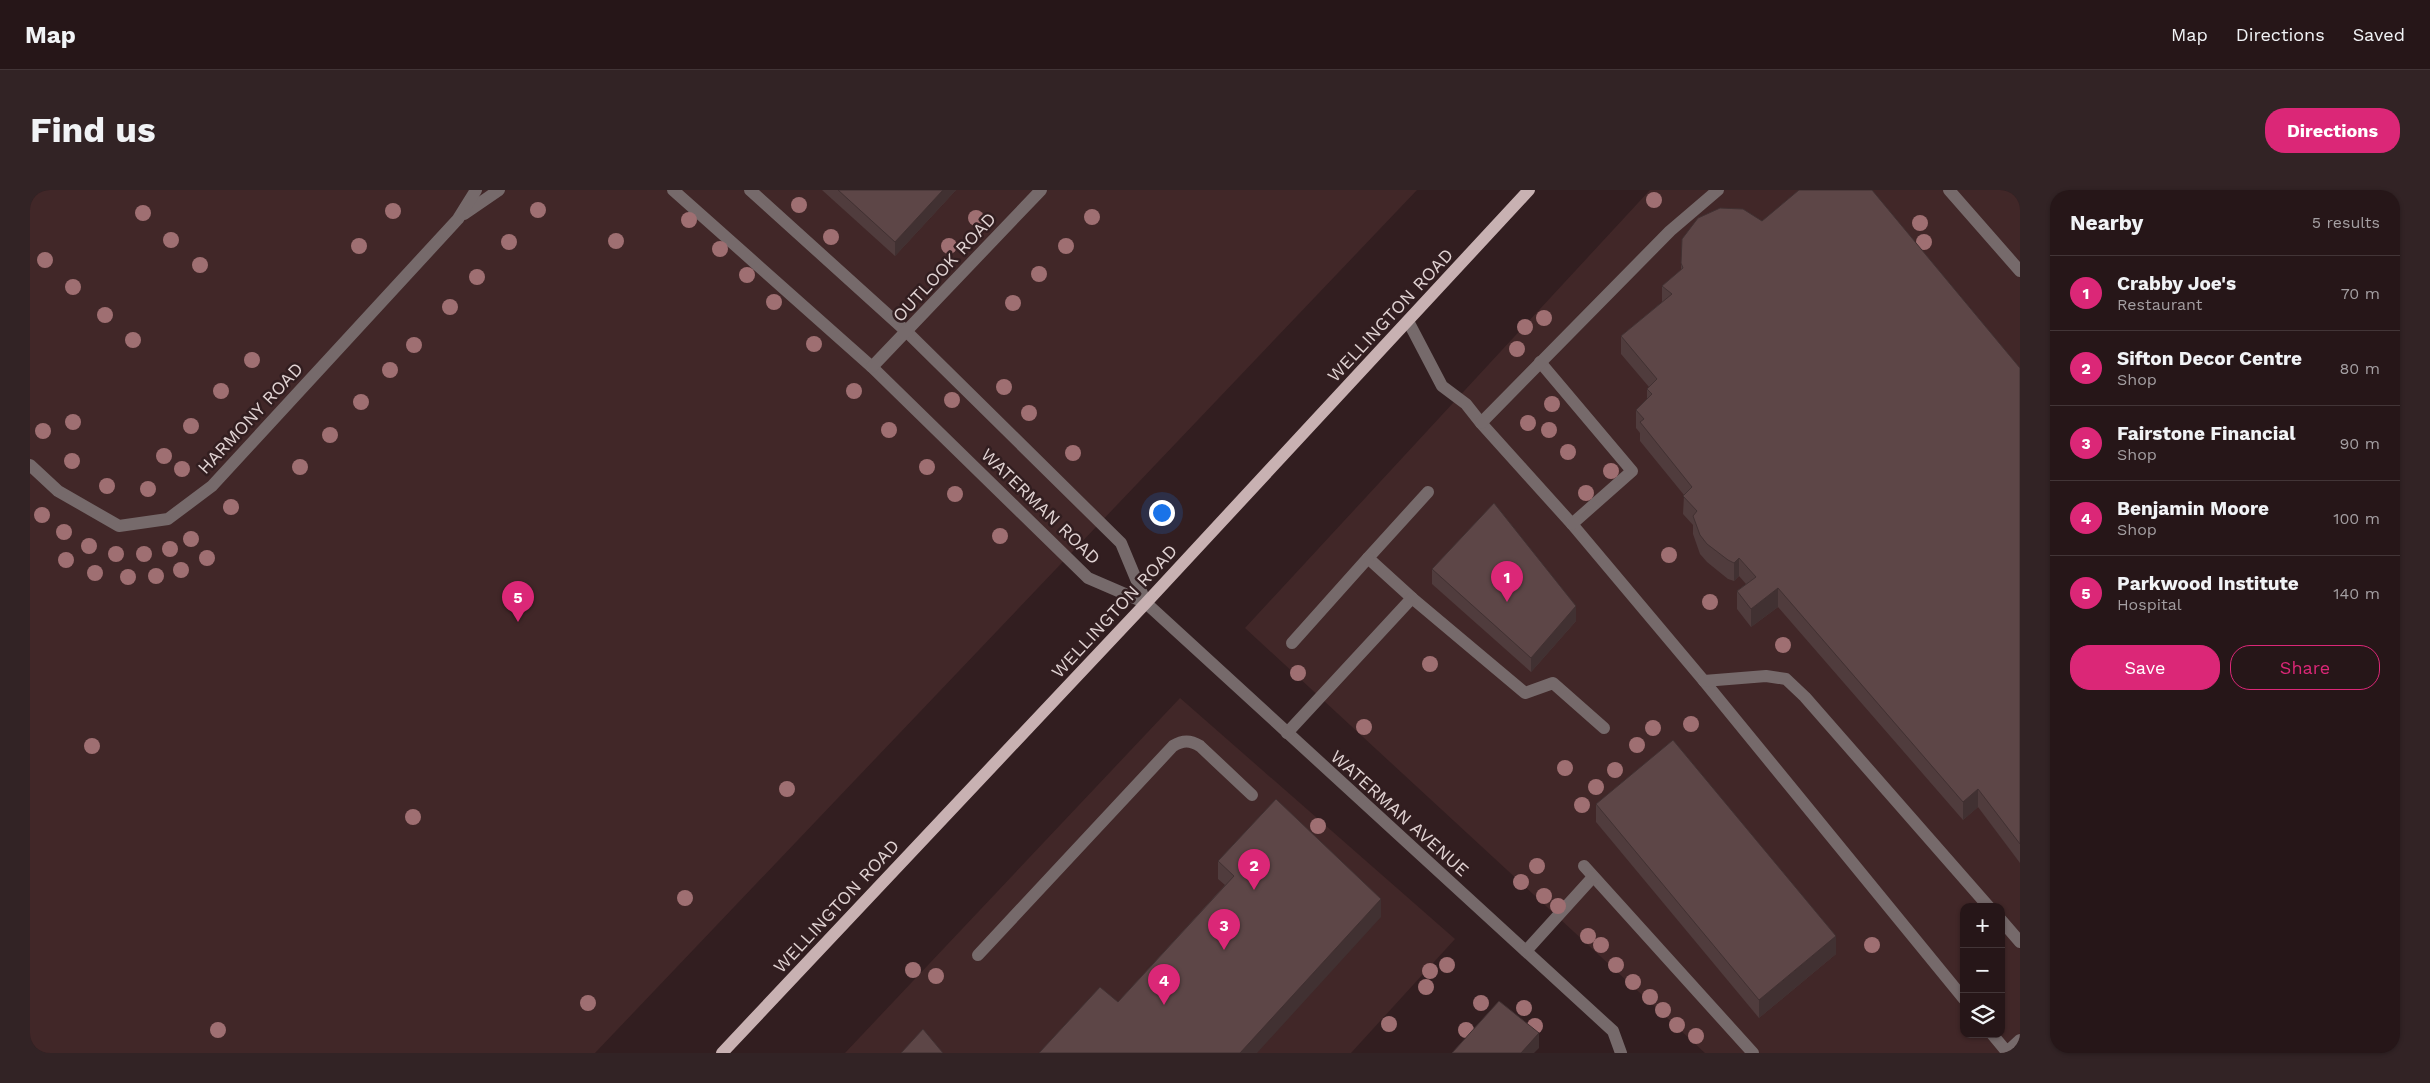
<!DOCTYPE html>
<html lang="en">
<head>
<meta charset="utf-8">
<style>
	body { margin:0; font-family:"Work Sans",sans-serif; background:#322325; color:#f1f3f6 }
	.controls { position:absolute; right:15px; bottom:15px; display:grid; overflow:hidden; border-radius:10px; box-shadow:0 1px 4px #0004 }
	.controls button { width:45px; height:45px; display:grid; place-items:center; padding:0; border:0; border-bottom:1px solid #423537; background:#261618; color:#f1f3f6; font:25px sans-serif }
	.you { position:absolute; left:1131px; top:322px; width:18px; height:18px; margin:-12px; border:4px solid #fff; border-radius:50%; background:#1a73e8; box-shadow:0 0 0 8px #1a73e833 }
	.badge { display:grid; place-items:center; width:32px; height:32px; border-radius:50%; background:#db2777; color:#fff; font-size:16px; font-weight:700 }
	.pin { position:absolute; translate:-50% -41px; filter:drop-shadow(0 1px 2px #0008) }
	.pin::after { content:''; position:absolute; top:26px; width:18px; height:15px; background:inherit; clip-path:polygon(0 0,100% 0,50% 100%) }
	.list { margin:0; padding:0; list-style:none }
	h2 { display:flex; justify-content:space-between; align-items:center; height:65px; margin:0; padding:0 20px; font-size:21px }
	h2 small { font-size:16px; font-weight:400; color:#a49fa2 }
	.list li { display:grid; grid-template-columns:32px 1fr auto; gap:15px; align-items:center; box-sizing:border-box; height:75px; padding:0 20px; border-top:1px solid #423537 }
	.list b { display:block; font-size:19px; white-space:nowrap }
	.list p { margin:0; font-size:16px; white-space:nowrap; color:#a49fa2 }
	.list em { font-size:16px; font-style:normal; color:#a49fa2 }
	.actions { display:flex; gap:10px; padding:15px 20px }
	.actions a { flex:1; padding:11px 0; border:1px solid #db2777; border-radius:20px; text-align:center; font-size:18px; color:#db2777 }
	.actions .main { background:#db2777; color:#fff }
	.icon { flex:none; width:28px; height:28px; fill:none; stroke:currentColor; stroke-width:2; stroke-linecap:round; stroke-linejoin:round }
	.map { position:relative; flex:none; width:1990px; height:863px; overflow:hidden; border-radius:20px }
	header { display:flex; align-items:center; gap:30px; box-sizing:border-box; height:70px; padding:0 25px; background:#261618; border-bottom:1px solid #423537 }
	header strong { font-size:24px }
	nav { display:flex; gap:28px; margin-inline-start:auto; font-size:18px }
	.intro { display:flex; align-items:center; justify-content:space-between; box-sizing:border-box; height:120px; padding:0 30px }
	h1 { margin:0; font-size:35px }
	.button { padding:12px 22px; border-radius:20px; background:#db2777; color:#fff; font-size:18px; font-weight:700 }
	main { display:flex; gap:30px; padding:0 30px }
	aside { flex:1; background:#261618; border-radius:20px; box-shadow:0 1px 4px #0004 }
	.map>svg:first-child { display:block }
</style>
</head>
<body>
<header>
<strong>Map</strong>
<nav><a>Map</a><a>Directions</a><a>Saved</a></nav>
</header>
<div class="intro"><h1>Find us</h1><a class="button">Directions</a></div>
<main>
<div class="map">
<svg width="1990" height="863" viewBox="0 0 1990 863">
	<rect width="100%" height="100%" fill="#321e20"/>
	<g fill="#412728" fill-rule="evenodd">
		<polygon points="0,0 1387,0 565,863 0,863"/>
		<path d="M1620 0H1990V863H1675L1215 438ZM1934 717H1971V844H1934Z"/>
		<polygon points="1150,508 1425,749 1321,863 815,863"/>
	</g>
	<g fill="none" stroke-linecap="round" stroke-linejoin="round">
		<g stroke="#766a6b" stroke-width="12">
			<polyline points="643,0 842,177 1058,388 1116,413 1583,841 1591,863"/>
			<polyline points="720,0 877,142 1091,353 1116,413"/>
			<polyline points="1919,0 1990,81"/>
			<polyline points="434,24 469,0"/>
			<polyline points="1378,131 1412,196 1436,214 1451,233 1542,334 1674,491 1934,809"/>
			<polyline points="1510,172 1602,281 1542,334"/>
			<polyline points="842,177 1011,0"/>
			<polyline points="1451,233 1640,41 1688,0"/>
			<polyline points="0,275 28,301 89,336 138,329 182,296 428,29 446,0"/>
			<polyline points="1382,408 1338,368 1398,302"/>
			<polyline points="1262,453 1338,368"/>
			<polyline points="1674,491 1736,486 1756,489 1775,507 1959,717"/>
			<polyline points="1257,543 1382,408 1495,503 1523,493 1574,538"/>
			<polyline points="1554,676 1723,863"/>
			<polyline points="1971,730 1990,752"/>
			<polyline points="1496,761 1563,687"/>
			<path d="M948 765 1143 556C1153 550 1160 550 1170 556L1222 605"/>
			<polyline points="1962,844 1977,862 1990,850"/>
		</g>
		<polyline stroke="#c8b1b2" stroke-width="12" points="692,863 1116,413 1499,0"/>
	</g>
	<g fill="#9f6f72">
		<circle cx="1624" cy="10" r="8"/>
		<circle cx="769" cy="15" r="8"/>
		<circle cx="508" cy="20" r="8"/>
		<circle cx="363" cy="21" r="8"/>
		<circle cx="113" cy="23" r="8"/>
		<circle cx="1062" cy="27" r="8"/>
		<circle cx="946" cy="28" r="8"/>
		<circle cx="659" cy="30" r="8"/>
		<circle cx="1890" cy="33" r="8"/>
		<circle cx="801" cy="47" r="8"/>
		<circle cx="141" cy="50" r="8"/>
		<circle cx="586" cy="51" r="8"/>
		<circle cx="479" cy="52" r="8"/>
		<circle cx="1894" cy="52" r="8"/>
		<circle cx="329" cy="56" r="8"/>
		<circle cx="919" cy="56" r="8"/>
		<circle cx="1036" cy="56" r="8"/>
		<circle cx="690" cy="59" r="8"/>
		<circle cx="15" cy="70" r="8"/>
		<circle cx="170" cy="75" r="8"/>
		<circle cx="1009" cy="84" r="8"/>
		<circle cx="717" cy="85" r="8"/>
		<circle cx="447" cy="87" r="8"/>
		<circle cx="43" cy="97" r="8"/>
		<circle cx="744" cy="112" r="8"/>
		<circle cx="983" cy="113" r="8"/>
		<circle cx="420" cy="117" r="8"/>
		<circle cx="75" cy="125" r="8"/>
		<circle cx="1514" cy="128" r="8"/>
		<circle cx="1495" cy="137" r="8"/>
		<circle cx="103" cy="150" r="8"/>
		<circle cx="784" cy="154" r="8"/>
		<circle cx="384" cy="155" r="8"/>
		<circle cx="1487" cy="159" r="8"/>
		<circle cx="222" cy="170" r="8"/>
		<circle cx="360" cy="180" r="8"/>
		<circle cx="974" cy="197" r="8"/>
		<circle cx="191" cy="201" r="8"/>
		<circle cx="824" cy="201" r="8"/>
		<circle cx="922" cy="210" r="8"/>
		<circle cx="331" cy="212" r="8"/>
		<circle cx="1522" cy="214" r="8"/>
		<circle cx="999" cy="223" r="8"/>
		<circle cx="43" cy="232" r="8"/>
		<circle cx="1498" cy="233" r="8"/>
		<circle cx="161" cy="236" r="8"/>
		<circle cx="859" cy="240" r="8"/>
		<circle cx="1519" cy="240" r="8"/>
		<circle cx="13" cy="241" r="8"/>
		<circle cx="300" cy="245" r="8"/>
		<circle cx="1538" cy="262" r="8"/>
		<circle cx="1043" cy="263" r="8"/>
		<circle cx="134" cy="266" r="8"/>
		<circle cx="42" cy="271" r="8"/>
		<circle cx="270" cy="277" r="8"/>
		<circle cx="897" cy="277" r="8"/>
		<circle cx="152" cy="279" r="8"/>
		<circle cx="1581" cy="281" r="8"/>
		<circle cx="77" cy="296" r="8"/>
		<circle cx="118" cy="299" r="8"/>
		<circle cx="1556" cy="303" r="8"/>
		<circle cx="925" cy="304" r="8"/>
		<circle cx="201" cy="317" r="8"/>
		<circle cx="12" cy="325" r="8"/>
		<circle cx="34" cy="342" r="8"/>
		<circle cx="970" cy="346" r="8"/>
		<circle cx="161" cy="349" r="8"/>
		<circle cx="59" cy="356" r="8"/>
		<circle cx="140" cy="359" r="8"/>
		<circle cx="86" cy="364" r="8"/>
		<circle cx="114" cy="364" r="8"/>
		<circle cx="1639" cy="365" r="8"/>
		<circle cx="177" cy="368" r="8"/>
		<circle cx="36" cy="370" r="8"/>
		<circle cx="151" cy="380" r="8"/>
		<circle cx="65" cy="383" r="8"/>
		<circle cx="126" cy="386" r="8"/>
		<circle cx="98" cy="387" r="8"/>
		<circle cx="1680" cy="412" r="8"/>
		<circle cx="1753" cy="455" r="8"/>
		<circle cx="1400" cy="474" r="8"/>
		<circle cx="1268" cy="483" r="8"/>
		<circle cx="1661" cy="534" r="8"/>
		<circle cx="1334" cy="537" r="8"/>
		<circle cx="1623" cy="538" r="8"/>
		<circle cx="1607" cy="555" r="8"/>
		<circle cx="62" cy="556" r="8"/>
		<circle cx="1535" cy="578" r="8"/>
		<circle cx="1585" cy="580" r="8"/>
		<circle cx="1566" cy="597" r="8"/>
		<circle cx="757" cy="599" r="8"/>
		<circle cx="1552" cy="615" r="8"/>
		<circle cx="383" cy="627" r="8"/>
		<circle cx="1288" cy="636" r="8"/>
		<circle cx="1507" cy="676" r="8"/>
		<circle cx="1491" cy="692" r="8"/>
		<circle cx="1514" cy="706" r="8"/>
		<circle cx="655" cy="708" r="8"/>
		<circle cx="1528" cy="716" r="8"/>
		<circle cx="1558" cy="746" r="8"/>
		<circle cx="1571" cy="755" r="8"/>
		<circle cx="1842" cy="755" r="8"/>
		<circle cx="1417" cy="775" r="8"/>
		<circle cx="1586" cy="775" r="8"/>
		<circle cx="883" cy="780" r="8"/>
		<circle cx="1400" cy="781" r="8"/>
		<circle cx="906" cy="786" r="8"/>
		<circle cx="1603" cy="792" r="8"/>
		<circle cx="1396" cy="797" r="8"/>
		<circle cx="1620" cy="807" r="8"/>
		<circle cx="558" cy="813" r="8"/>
		<circle cx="1451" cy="813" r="8"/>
		<circle cx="1494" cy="818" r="8"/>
		<circle cx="1633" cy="820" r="8"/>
		<circle cx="1359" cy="834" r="8"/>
		<circle cx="1647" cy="835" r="8"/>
		<circle cx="1505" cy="836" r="8"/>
		<circle cx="188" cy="840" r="8"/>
		<circle cx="1436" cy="840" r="8"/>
		<circle cx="1666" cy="846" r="8"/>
	</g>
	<g fill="#503c3d">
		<polygon points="792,0 926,0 865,66"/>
		<polygon points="1732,31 1990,178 1990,673 1948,617 1933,630 1748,417 1721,437 1707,419 1707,401 1716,394 1709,386 1704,391 1698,389 1677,372 1670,364 1663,344 1663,335 1653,324 1654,305 1610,251 1610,243 1606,238 1606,220 1617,209 1617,199 1619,197 1591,164 1591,146 1632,112 1632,96 1651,80 1651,73"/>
		<polygon points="1402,379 1546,431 1501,482 1402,394"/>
		<polygon points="1566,614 1806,764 1729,828 1566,632"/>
		<polygon points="1188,671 1351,727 1088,812 1195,695 1188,689"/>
	</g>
	<g fill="#413132">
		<polygon points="913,0 926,0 865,66 865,52"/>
		<polygon points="1709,368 1709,386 1704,391 1704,373"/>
		<polygon points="1748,398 1748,417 1721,437 1721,419"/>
		<polygon points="1546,416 1546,431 1501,482 1501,468"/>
		<polygon points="1948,599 1948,617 1933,630 1933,612"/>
		<polygon points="1351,709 1351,727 1227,863 1210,863"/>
		<polygon points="1806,746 1806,764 1729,828 1729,810"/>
		<polygon points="1509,843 1509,858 1504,863 1491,863"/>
	</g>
	<g fill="#5d4647" stroke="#413132">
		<polygon points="808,0 913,0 865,52"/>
		<polygon points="1769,0 1842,0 1990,178 1990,654 1948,599 1933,612 1748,398 1721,419 1707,401 1726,387 1709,368 1704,373 1698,370 1677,354 1670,345 1663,326 1667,321 1653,306 1662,297 1610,232 1614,229 1606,220 1622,204 1617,199 1627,189 1591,146 1642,104 1632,96 1653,78 1651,73 1652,49 1668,28 1690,18 1713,19 1732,31"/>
		<polygon points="1464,313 1546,416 1501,468 1402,379"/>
		<polygon points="1643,550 1806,746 1729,810 1566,614"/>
		<polygon points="1246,609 1351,709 1210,863 1009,863 1070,797 1088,812 1204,686 1188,671"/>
		<polygon points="1469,811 1509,843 1491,863 1422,863"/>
		<polygon points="893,839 913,863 871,863"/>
	</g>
	<g text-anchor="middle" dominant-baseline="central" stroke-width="5" stroke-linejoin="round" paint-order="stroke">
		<g font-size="18" fill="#e1d3d3" stroke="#321e20">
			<text transform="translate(914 77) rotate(-47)">OUTLOOK ROAD</text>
			<text transform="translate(1360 125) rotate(-47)">WELLINGTON ROAD</text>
			<text transform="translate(220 228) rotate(-47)">HARMONY ROAD</text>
			<text transform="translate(1011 316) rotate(44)">WATERMAN ROAD</text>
			<text transform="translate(1084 421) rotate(-47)">WELLINGTON ROAD</text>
			<text transform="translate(1370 623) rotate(42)">WATERMAN AVENUE</text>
			<text transform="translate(806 716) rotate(-47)">WELLINGTON ROAD</text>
		</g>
	</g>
</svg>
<div class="controls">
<button>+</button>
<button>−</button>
<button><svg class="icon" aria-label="layers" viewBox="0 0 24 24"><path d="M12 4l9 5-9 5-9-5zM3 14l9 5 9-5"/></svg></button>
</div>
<div class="you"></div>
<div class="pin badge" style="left:1477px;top:412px">1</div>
<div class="pin badge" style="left:1224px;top:700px">2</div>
<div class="pin badge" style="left:1194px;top:760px">3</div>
<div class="pin badge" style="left:1134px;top:815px">4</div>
<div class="pin badge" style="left:488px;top:432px">5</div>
</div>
<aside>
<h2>Nearby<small>5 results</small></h2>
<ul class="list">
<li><span class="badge">1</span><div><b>Crabby Joe's</b><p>Restaurant</p></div><em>70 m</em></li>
<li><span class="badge">2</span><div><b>Sifton Decor Centre</b><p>Shop</p></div><em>80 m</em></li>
<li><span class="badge">3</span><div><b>Fairstone Financial</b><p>Shop</p></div><em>90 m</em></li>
<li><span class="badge">4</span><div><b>Benjamin Moore</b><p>Shop</p></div><em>100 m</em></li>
<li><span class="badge">5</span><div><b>Parkwood Institute</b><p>Hospital</p></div><em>140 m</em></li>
</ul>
<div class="actions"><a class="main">Save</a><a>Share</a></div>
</aside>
</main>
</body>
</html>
